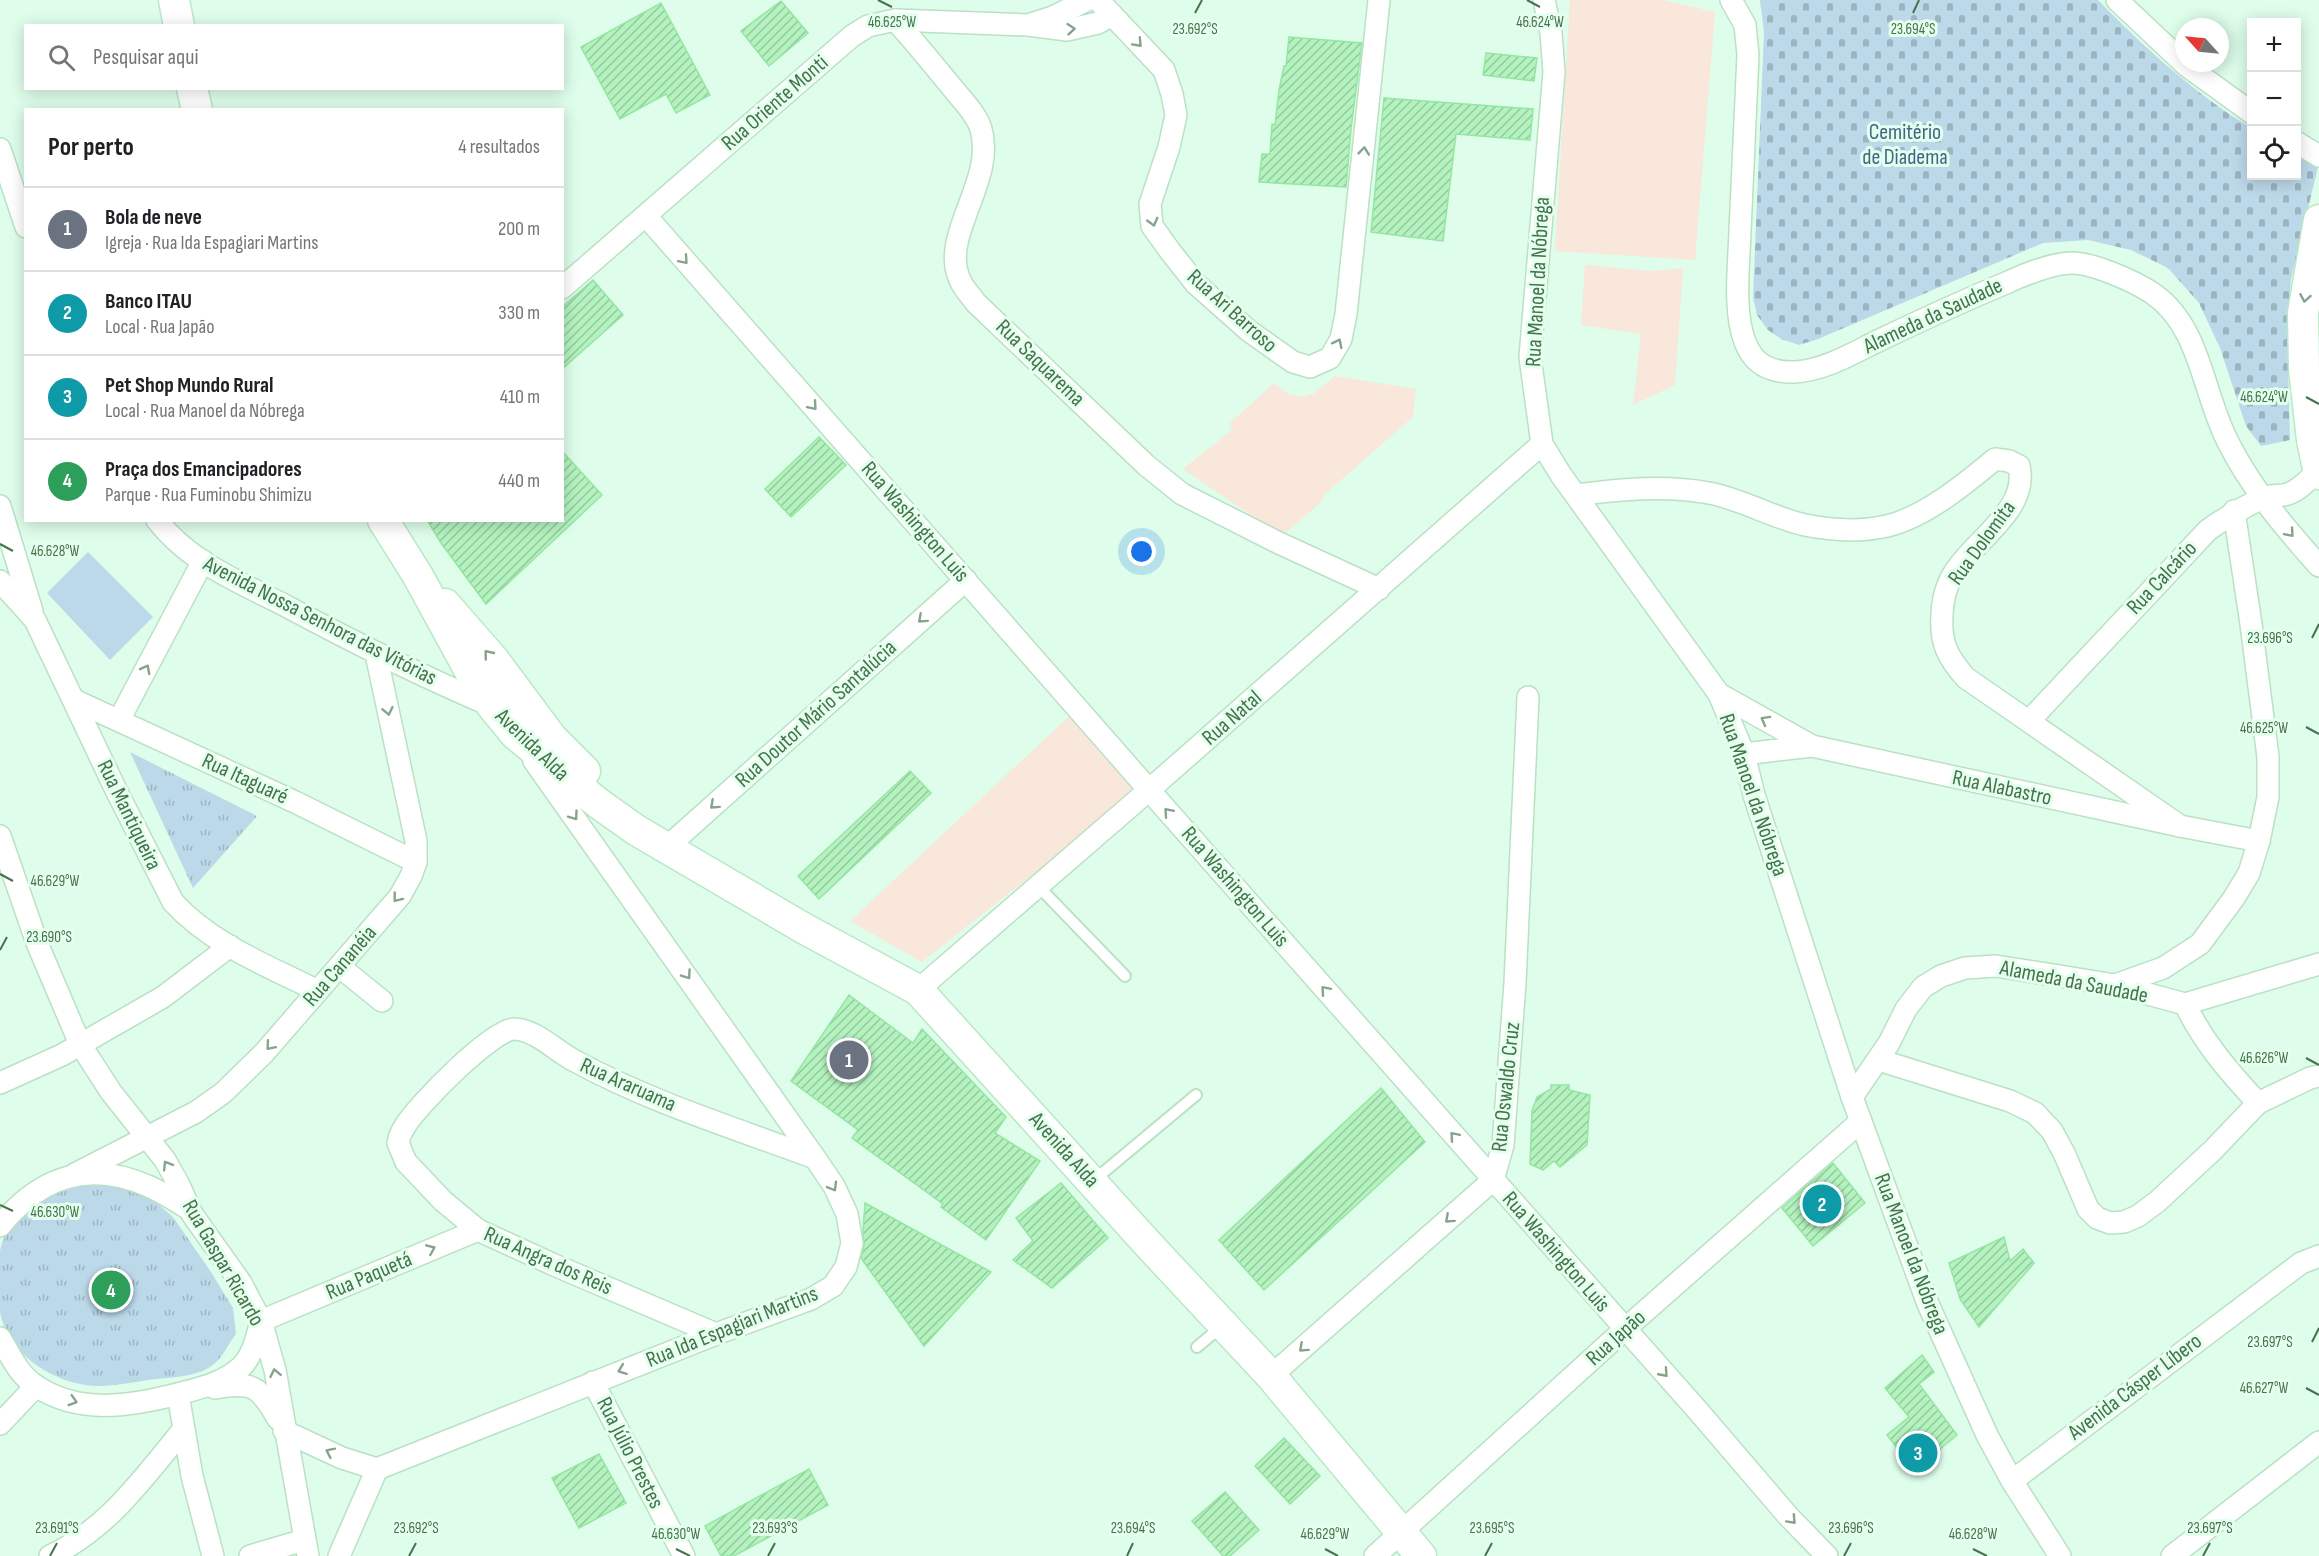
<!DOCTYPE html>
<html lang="pt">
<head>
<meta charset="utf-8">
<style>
	body { margin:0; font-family:"Sofia Sans Condensed",sans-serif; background:#f6f6f6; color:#202124 }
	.controls { position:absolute; right:18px; top:18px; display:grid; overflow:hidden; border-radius:0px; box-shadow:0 3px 15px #0003 }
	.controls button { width:54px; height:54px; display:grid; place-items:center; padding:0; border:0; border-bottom:2px solid #e0e0e0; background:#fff; color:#202124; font:30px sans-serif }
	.compass { position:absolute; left:2175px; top:18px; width:54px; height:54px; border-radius:50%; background:#fff; box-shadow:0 3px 15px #0003; rotate:297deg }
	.you { position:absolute; left:1142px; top:552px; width:21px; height:21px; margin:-15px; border:4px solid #fff; border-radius:50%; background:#1a73e8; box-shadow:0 0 0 9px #1a73e833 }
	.badge { display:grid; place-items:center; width:39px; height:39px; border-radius:50%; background:#2d7d2f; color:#fff; font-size:20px; font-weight:700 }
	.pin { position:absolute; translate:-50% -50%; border:3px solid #fff; box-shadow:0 2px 6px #0006 }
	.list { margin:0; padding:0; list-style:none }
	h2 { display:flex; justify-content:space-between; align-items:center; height:78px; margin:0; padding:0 24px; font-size:26px }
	h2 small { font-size:20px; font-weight:400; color:#757577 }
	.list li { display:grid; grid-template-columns:39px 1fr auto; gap:18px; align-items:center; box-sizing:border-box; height:84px; padding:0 24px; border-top:2px solid #e0e0e0 }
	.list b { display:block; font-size:22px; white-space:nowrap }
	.list p { margin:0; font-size:20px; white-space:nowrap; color:#757577 }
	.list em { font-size:20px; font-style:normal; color:#757577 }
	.icon { flex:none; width:33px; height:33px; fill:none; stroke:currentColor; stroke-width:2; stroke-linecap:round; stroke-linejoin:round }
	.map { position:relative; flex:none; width:2319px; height:1556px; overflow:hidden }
	.search { position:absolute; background:#fff; box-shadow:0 3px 15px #0003; left:24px; top:24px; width:540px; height:66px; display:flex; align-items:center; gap:15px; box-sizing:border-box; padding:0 21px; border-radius:0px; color:#757577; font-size:22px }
	.panel { position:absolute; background:#fff; box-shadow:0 3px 15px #0003; left:24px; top:108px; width:540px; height:414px; border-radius:0px }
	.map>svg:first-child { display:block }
</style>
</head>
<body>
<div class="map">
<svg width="2319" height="1556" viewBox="0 0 2319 1556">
	<defs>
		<pattern id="cemetery-stones" width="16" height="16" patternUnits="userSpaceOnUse" patternTransform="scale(1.5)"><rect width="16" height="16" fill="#bcd9ea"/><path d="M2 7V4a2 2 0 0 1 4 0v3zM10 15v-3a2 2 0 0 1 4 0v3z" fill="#9bb4c0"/></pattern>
		<pattern id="park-tufts" width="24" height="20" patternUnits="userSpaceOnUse" patternTransform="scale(1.5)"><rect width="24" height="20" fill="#bcd9ea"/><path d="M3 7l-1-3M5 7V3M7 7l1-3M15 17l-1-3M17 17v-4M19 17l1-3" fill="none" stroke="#9bb4c0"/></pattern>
		<pattern id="building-hatch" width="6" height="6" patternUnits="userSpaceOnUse" patternTransform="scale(1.5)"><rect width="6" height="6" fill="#b4f3bf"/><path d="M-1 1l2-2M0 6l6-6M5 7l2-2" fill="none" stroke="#94c99d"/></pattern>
	</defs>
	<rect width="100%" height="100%" fill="#defdea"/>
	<g fill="#f9e7db">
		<polygon points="1570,0 1663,0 1715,12 1695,260 1555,251"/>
		<polygon points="1585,265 1653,271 1683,268 1675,385 1633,405 1641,334 1581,325"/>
		<polygon points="1335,376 1416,389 1413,417 1324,495 1320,503 1282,536 1183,469 1232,430 1229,424 1274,383 1288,394 1302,397 1313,394"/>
		<polygon points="1077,709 1144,786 922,962 850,921"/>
	</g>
	<path fill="url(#cemetery-stones)" d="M1760 0H2098C2145 48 2194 93 2251 128L2252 176H2296L2297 154 2318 167 2291 279 2287 327 2290 440 2261 446 2246 426 2220 348 2199 303 2168 268 2131 250 2088 240 2043 243 1818 339 1799 345 1781 339 1768 330 1757 315 1753 297 1764 32Z"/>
	<g fill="url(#park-tufts)">
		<polygon points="130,752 257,816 193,888"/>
		<path d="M88 1182 112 1183 145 1193 173 1217 211 1272 233 1308 236 1334C229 1343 223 1357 214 1364 197 1378 170 1377 148 1380 128 1383 105 1388 85 1385 47 1379 7 1351 0 1312 0 1303 0 1293 0 1284 0 1274 0 1263 0 1252 3 1226 34 1200 57 1191 67 1187 77 1185 88 1182Z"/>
	</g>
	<polygon fill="#bcd9ea" points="88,552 153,617 110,660 47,593"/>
	<g fill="url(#building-hatch)" stroke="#94e7a1" stroke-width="1.5">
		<polygon points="781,1 808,33 769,66 741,31"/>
		<polygon points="661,3 710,95 676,113 666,94 620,119 581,47"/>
		<polygon points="1289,37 1362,43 1351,129 1346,187 1259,182 1262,154 1270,154 1272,124 1275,125 1279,90 1284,66 1286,66"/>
		<polygon points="1486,53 1537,58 1534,81 1483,75"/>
		<polygon points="1384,98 1533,109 1530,140 1456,134 1443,241 1371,232"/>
		<polygon points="593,280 623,315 562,369 562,307"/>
		<polygon points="819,437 846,465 791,517 765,489"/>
		<polygon points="562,451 602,495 486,604 441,543 427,520 562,520"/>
		<polygon points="910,771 931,793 819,899 798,876"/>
		<polygon points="849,995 913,1043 922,1029 1006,1117 995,1133 1040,1161 986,1240 941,1207 943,1204 852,1138 858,1130 791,1081"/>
		<polygon points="1551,1085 1569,1085 1569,1090 1590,1095 1587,1145 1560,1167 1554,1161 1543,1170 1530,1164 1532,1111 1537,1097 1551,1089"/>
		<polygon points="1381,1088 1425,1142 1264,1290 1219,1240"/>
		<polygon points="1833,1163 1865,1203 1813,1246 1782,1208"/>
		<polygon points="1061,1183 1108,1238 1052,1288 1013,1260 1033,1241 1016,1218"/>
		<polygon points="865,1203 991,1272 924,1346 861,1258 864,1246 863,1231"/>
		<polygon points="2004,1237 2010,1261 2023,1249 2034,1263 1979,1327 1960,1299 1949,1263"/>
		<polygon points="1922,1355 1934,1372 1919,1384 1957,1435 1914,1471 1887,1435 1909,1417 1885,1388"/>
		<polygon points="1284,1438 1320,1476 1290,1504 1255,1466"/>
		<polygon points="599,1454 626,1503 579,1528 552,1478"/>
		<polygon points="809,1469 828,1505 734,1556 721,1556 705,1526"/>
		<polygon points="1225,1492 1259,1530 1230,1556 1223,1556 1192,1521"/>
	</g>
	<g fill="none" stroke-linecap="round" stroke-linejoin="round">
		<g stroke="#bae1c4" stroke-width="14">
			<g id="lane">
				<polyline points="1039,887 1125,976"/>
				<polyline points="1093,1181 1196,1095"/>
				<polyline points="1197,1347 1222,1326"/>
			</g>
		</g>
		<g stroke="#bae1c4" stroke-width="24">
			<g id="street">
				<polyline points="1098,0 1164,70 1172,94 1176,115 1169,147 1150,204 1152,226 1170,251 1196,284 1249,331 1293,362 1310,367 1330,358 1341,339 1346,314 1379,0"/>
				<polyline points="1544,0 1551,33 1554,72 1530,357 1542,444 1561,475 1719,694 1744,754 1754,795 1852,1097 1928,1304 1987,1435 2012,1481 2060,1556"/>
				<path d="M1731 0 1745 25 1748 55C1745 114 1743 172 1740 231 1739 264 1733 311 1745 342 1754 365 1771 373 1795 372 1827 370 1856 351 1884 338 1924 319 1965 300 2006 283 2023 275 2053 263 2072 263 2093 263 2134 281 2152 293 2201 326 2202 392 2228 442 2251 488 2285 528 2319 566"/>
				<polyline points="2117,0 2187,66 2252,113"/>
				<path d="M895 20C916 43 935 67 955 91 963 101 977 115 981 129 996 181 939 236 960 280 963 288 971 296 976 303L1146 465 1182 494 1279 543 1379 589"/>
				<polyline points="1031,24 1053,17 1087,0"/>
				<polyline points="2296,142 2319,156"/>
				<polyline points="0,149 26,227"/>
				<polyline points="646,216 1149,790 1699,1412 1789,1517 1827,1556"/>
				<polyline points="562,288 852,36 868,26 895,20 1028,25 1067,30 1098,23 1112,15"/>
				<path d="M1577 495C1621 489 1665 485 1709 493 1742 499 1773 518 1805 525 1830 530 1861 532 1887 526 1925 517 1965 484 1995 459L2009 461 2019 466C2030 512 1969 542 1950 580 1945 591 1942 604 1942 616 1940 643 1948 658 1966 678L2180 826"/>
				<polyline points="0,506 32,611"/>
				<path d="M157 520C189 562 241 583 286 606 353 642 421 676 492 706"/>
				<path d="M0 581 35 620 116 790 173 902C211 944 268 966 318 991"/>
				<polyline points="1719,694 1812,746"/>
				<polyline points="74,700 295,802 416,862"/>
				<polyline points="119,720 203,561"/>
				<path d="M2029 721 2208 530C2225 518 2242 508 2260 499 2267 495 2276 496 2284 495 2298 492 2308 480 2318 471"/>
				<polyline points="1744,754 1812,746 2180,826 2259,841"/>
				<polyline points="0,836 37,943 80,1044 111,1092 165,1160 179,1185 192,1214 241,1283 261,1321 275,1370 308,1556"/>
				<polyline points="666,848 966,580"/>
				<polyline points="340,967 382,1001"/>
				<polyline points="2115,985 2163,968 2200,944 2234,898 2249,873 2259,841 2268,797 2268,757 2251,624 2234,511"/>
				<polyline points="918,990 1149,790 1542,444"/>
				<path d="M2185 1004C2203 1042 2229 1072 2258 1103"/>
				<polyline points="1879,1060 2010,1101 2035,1113 2052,1131 2064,1153 2088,1209 2097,1218 2110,1223 2124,1222 2138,1216 2158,1201 2213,1150 2258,1103 2310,1078 2319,1076"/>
				<polyline points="0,1083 62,1055 163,997 230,946"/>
				<polyline points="1852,1097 1889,1043 1906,1009 1923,987 1941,976 1965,968 1996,966 2115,985 2185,1004 2319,964"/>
				<polyline points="75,1174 196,1112 223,1093 264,1053 400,896 411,876 416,862 416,841 376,654"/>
				<path d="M0 1226C40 1176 89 1160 148 1186 162 1192 176 1201 189 1209"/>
				<path d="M716 1334 552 1264 478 1230 443 1201 406 1162 398 1143C399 1137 401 1132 405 1126 417 1106 493 1028 515 1029 536 1030 557 1052 575 1061 650 1102 734 1128 815 1158"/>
				<path d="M0 1338C11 1356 18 1374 36 1386 80 1415 130 1406 178 1394 200 1388 224 1383 241 1367 253 1356 257 1336 261 1321L478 1230"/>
				<polyline points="1271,1376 1493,1180 1503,1145 1515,983 1528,697"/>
				<polyline points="593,1382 684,1556"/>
				<path d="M215 1388C252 1381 260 1386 278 1419"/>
				<polyline points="178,1394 192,1476 213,1556"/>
				<polyline points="0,1424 36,1386"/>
				<polyline points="284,1431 342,1458 377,1469 716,1334 811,1299 833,1286 846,1267 852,1243 847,1214 834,1186 815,1158 534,761"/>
				<polyline points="2012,1481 2301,1263 2319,1256"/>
				<path d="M50 1556C107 1530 145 1476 183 1430"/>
				<polyline points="250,1556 304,1540"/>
				<polyline points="339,1556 377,1469"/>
				<polyline points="1375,1556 1625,1329 1860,1122"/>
				<polyline points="2172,1556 2319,1442"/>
			</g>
		</g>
		<g stroke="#b9e8c5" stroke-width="33">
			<g id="secondary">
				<polyline points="174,0 179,26"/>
				<polyline points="192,88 197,110"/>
				<polyline points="2319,220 2303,313 2304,369 2312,440 2319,474"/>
				<polyline points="383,520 418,576 471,673 492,706 515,734 598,803 636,830 805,929 918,990 1147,1243 1271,1376 1421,1556"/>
				<polyline points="445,604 494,660 552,738 585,771"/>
			</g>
		</g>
		<use href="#lane" stroke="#fff" stroke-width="10"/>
		<use href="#street" stroke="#fff" stroke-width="21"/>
		<use href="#secondary" stroke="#fff" stroke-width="30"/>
	</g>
	<defs><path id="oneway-chevron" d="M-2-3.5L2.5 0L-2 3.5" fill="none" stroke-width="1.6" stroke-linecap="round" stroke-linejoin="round" transform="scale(1.5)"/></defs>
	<g stroke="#86a48a">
		<use href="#oneway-chevron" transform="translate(1071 29) rotate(-5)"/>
		<use href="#oneway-chevron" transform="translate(1138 43) rotate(47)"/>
		<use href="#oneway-chevron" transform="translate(1364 151) rotate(-84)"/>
		<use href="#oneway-chevron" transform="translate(1153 222) rotate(75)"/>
		<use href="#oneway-chevron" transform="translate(684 260) rotate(49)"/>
		<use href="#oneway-chevron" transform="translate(2305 298) rotate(100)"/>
		<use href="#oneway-chevron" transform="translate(1338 343) rotate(-63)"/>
		<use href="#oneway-chevron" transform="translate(813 406) rotate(49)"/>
		<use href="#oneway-chevron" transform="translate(2290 533) rotate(50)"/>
		<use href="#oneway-chevron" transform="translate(922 619) rotate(138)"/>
		<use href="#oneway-chevron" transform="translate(488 654) rotate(-129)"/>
		<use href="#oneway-chevron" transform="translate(146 669) rotate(-62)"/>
		<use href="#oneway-chevron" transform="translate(388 711) rotate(78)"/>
		<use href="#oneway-chevron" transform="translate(1765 720) rotate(-151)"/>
		<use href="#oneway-chevron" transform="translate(714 805) rotate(138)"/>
		<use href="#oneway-chevron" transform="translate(1168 812) rotate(-131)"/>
		<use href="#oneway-chevron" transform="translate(574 816) rotate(54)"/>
		<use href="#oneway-chevron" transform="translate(397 898) rotate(128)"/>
		<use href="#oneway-chevron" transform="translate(687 975) rotate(55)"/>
		<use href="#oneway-chevron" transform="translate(1325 990) rotate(-131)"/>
		<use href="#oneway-chevron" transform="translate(270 1046) rotate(131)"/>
		<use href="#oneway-chevron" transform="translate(1454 1136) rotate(-131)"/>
		<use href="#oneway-chevron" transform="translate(167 1165) rotate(-122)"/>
		<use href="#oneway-chevron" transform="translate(833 1187) rotate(60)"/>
		<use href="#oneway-chevron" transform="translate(1449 1219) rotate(138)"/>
		<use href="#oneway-chevron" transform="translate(431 1249) rotate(-23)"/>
		<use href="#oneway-chevron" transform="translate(1303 1348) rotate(138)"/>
		<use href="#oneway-chevron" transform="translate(622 1370) rotate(159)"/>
		<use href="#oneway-chevron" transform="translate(275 1373) rotate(-101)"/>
		<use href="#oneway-chevron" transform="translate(1664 1373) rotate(48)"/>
		<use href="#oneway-chevron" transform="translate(73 1401) rotate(17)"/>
		<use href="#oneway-chevron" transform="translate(330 1452) rotate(-154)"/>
		<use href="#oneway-chevron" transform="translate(1792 1520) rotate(47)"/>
	</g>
	<path fill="none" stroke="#45734b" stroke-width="2" d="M878 0 892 7M1527 0 1540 7M1195 13 1202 0M1913 13 1919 0M2306 397 2319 404M0 544 13 551M2312 638 2319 624M2306 727 2319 734M0 874 13 881M0 950 7 937M2306 1058 2319 1065M0 1205 13 1211M2312 1342 2319 1328M2306 1388 2319 1395M676 1549 690 1556M1325 1549 1338 1556M1973 1549 1987 1556M50 1556 57 1543M409 1556 416 1543M768 1556 775 1543M1127 1556 1133 1543M1485 1556 1492 1543M1844 1556 1851 1543M2203 1556 2210 1543"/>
	<g text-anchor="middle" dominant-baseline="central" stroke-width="6" stroke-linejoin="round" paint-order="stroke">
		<g font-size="22" fill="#45734b" stroke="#e5ffef">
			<text transform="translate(775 103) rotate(-41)">Rua Oriente Monti</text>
			<text transform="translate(1538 282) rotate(-87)">Rua Manoel da Nóbrega</text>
			<text transform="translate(1232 311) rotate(42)">Rua Ari Barroso</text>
			<text transform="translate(1933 316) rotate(-25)">Alameda da Saudade</text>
			<text transform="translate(1040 363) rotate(44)">Rua Saquarema</text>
			<text transform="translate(915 522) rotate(49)">Rua Washington Luis</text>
			<text transform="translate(1982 543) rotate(-54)">Rua Dolomita</text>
			<text transform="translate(2162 578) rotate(-47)">Rua Calcário</text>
			<text transform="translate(320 621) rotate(27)">Avenida Nossa Senhora das Vitórias</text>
			<text transform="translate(816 714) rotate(-42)">Rua Doutor Mário Santalúcia</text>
			<text transform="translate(1232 718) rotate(-41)">Rua Natal</text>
			<text transform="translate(532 745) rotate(44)">Avenida Alda</text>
			<text transform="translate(245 779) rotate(25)">Rua Itaguaré</text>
			<text transform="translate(2002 788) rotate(12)">Rua Alabastro</text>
			<text transform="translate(1753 795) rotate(71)">Rua Manoel da Nóbrega</text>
			<text transform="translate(129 815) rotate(64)">Rua Mantiqueira</text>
			<text transform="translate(1235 887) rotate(49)">Rua Washington Luis</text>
			<text transform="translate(340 966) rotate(-49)">Rua Cananéia</text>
			<text transform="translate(2074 982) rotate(11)">Alameda da Saudade</text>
			<text transform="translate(628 1085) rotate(24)">Rua Araruama</text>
			<text transform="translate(1506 1087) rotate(-84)">Rua Oswaldo Cruz</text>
			<text transform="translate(1064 1150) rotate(48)">Avenida Alda</text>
			<text transform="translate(1556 1252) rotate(49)">Rua Washington Luis</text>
			<text transform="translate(1911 1254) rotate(69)">Rua Manoel da Nóbrega</text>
			<text transform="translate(548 1261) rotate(24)">Rua Angra dos Reis</text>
			<text transform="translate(223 1263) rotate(60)">Rua Gaspar Ricardo</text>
			<text transform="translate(369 1276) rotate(-23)">Rua Paquetá</text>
			<text transform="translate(732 1327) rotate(-22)">Rua Ida Espagiari Martins</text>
			<text transform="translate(1616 1338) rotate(-42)">Rua Japão</text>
			<text transform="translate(2135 1387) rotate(-37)">Avenida Cásper Líbero</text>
			<text transform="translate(630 1453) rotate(63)">Rua Júlio Prestes</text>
		</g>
		<g font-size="22" fill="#426586" stroke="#e5ffef">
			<text x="1905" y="132">Cemitério<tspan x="1905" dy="25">de Diadema</tspan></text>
		</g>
	</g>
	<g font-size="15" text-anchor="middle" fill="#45734b" stroke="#e5ffef" stroke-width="6" stroke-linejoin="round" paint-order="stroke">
		<text x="1540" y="27">46.624°W</text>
		<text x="892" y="27">46.625°W</text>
		<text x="1195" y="34">23.692°S</text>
		<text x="1913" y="34">23.694°S</text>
		<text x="2264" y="402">46.624°W</text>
		<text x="55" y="556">46.628°W</text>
		<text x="2270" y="643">23.696°S</text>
		<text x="2264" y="733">46.625°W</text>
		<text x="55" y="886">46.629°W</text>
		<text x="49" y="942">23.690°S</text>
		<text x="2264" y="1063">46.626°W</text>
		<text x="55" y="1217">46.630°W</text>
		<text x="2270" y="1347">23.697°S</text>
		<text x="2264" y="1393">46.627°W</text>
		<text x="57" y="1533">23.691°S</text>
		<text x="416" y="1533">23.692°S</text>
		<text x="775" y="1533">23.693°S</text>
		<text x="1133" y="1533">23.694°S</text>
		<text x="1492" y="1533">23.695°S</text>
		<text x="1851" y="1533">23.696°S</text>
		<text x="2210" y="1533">23.697°S</text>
		<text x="676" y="1539">46.630°W</text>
		<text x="1325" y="1539">46.629°W</text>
		<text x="1973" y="1539">46.628°W</text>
	</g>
</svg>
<div class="controls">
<button>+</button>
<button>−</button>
<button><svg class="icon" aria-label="locate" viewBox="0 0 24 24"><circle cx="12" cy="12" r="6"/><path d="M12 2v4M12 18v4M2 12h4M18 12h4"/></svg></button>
</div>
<svg class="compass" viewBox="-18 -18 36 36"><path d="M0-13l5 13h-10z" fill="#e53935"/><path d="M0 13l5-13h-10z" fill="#757577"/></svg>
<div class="you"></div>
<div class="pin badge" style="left:849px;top:1060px;background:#6b7280">1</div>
<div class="pin badge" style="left:1822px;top:1204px;background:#0f9aa8">2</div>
<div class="pin badge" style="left:1918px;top:1453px;background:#0f9aa8">3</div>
<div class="pin badge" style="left:111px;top:1290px;background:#2e9e5b">4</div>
<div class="search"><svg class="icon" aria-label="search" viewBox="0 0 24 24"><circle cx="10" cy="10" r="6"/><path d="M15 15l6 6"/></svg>Pesquisar aqui</div>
<section class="panel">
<h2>Por perto<small>4 resultados</small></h2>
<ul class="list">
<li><span class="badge" style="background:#6b7280">1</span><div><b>Bola de neve</b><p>Igreja · Rua Ida Espagiari Martins</p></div><em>200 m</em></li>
<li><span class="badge" style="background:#0f9aa8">2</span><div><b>Banco ITAU</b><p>Local · Rua Japão</p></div><em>330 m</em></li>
<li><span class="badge" style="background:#0f9aa8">3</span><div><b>Pet Shop Mundo Rural</b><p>Local · Rua Manoel da Nóbrega</p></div><em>410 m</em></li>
<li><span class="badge" style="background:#2e9e5b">4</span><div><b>Praça dos Emancipadores</b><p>Parque · Rua Fuminobu Shimizu</p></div><em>440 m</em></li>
</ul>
</section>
</div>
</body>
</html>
